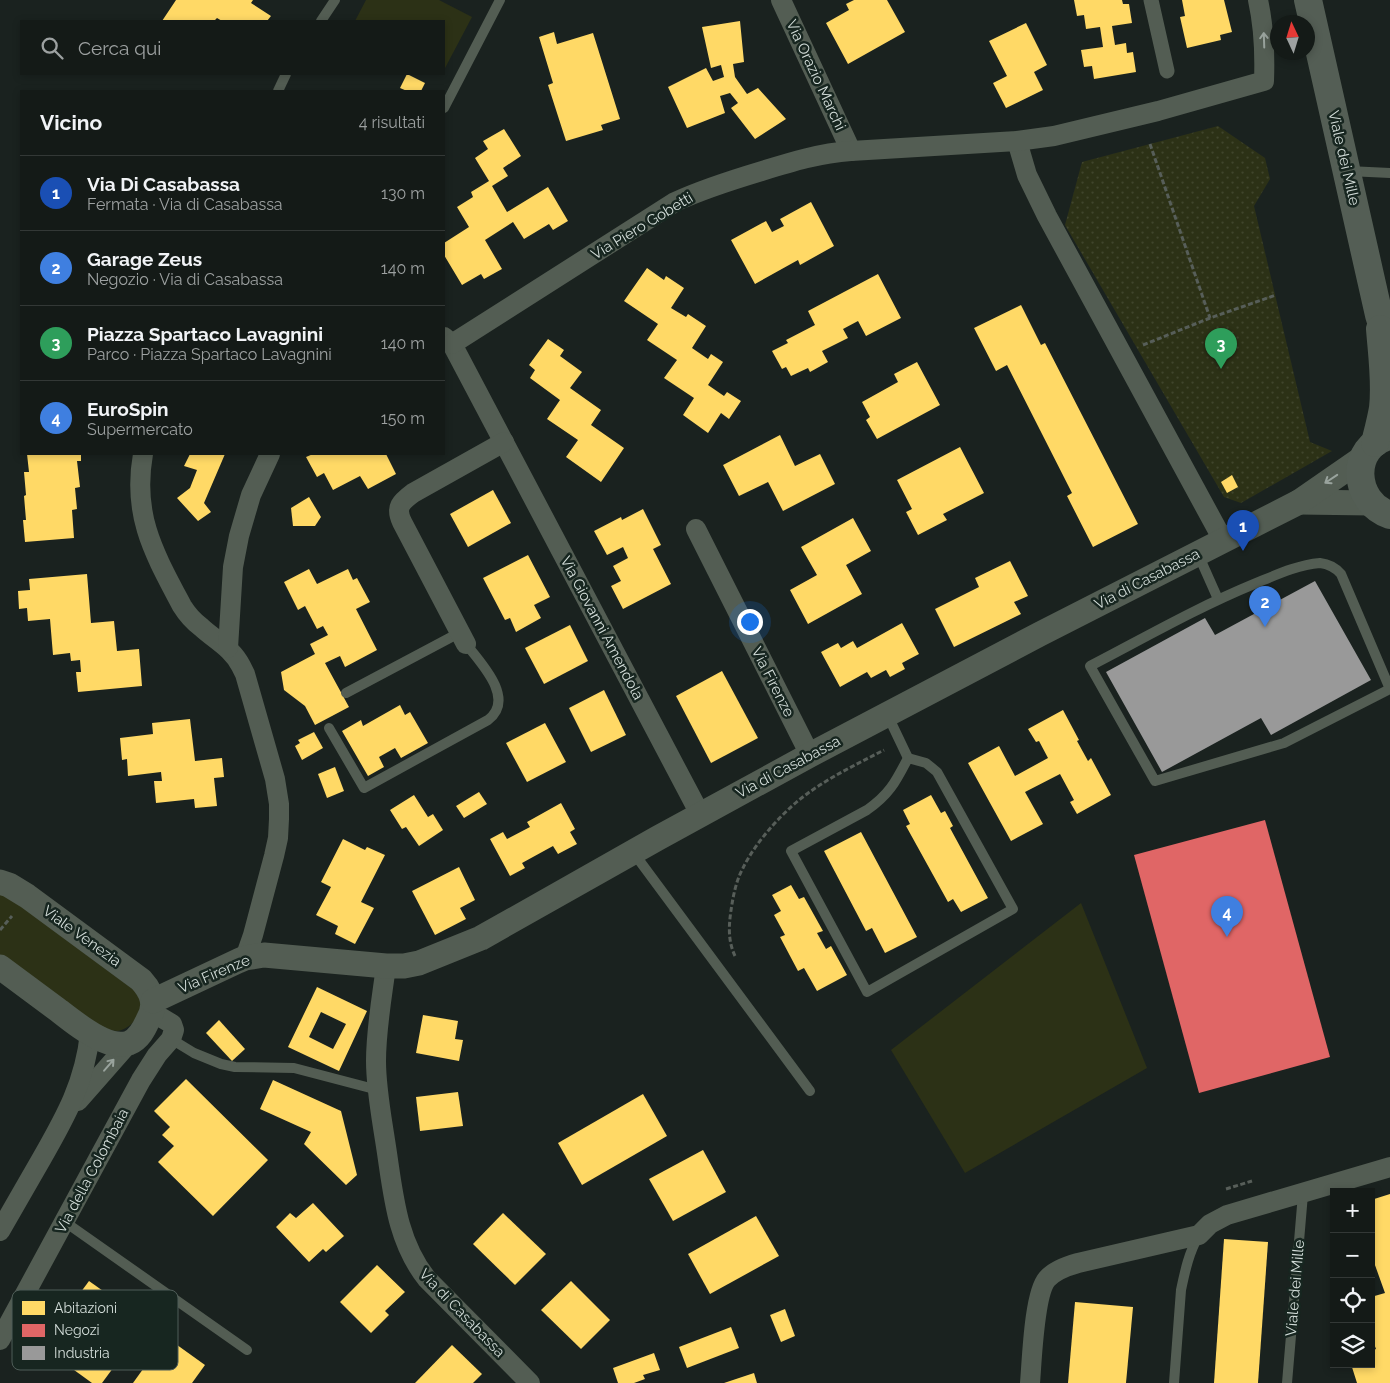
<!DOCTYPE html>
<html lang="it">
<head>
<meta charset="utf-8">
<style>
	body { margin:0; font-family:Raleway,sans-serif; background:#1d2320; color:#f1f3f6 }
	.controls { position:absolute; right:15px; bottom:15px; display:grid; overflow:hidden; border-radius:0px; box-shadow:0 2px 8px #0003 }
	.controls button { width:45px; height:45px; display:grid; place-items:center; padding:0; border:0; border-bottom:1px solid #333836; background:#141a17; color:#f1f3f6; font:25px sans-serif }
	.compass { position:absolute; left:1270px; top:15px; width:45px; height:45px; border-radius:50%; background:#141a17; box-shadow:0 2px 8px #0003; rotate:356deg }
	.you { position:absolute; left:749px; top:621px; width:18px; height:18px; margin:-12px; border:4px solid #fff; border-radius:50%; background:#1a73e8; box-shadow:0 0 0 8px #1a73e833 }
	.badge { display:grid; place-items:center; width:32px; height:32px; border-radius:50%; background:#929c98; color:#fff; font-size:16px; font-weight:700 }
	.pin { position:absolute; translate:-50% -41px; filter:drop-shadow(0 1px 2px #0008) }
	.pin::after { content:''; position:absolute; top:26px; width:18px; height:15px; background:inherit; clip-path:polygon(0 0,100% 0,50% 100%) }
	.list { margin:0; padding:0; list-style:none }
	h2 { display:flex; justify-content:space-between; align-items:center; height:65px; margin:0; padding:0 20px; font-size:21px }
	h2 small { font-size:16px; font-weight:400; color:#9da1a1 }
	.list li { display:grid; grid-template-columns:32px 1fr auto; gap:15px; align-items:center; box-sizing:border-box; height:75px; padding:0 20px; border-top:1px solid #333836 }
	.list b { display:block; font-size:19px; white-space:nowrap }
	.list p { margin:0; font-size:16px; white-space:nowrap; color:#9da1a1 }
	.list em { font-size:16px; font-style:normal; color:#9da1a1 }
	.icon { flex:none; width:28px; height:28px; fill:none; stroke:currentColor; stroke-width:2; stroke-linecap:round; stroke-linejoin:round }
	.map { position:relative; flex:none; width:1390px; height:1383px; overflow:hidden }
	.search { position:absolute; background:#141a17; box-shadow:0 2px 8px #0003; left:20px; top:20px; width:425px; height:55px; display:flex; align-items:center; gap:12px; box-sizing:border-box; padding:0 18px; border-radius:0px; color:#9da1a1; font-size:19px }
	.panel { position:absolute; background:#141a17; box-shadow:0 2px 8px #0003; left:20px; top:90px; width:425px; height:365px; border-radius:0px }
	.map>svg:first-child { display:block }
</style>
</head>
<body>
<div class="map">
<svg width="1390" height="1383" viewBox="0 0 1390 1383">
	<defs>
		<pattern id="park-dots" width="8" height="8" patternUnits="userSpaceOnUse" patternTransform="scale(1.25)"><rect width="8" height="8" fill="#2c3116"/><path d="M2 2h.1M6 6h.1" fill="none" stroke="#40452c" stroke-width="1.8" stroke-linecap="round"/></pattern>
	</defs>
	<rect width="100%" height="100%" fill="#1a221f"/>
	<g fill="#2c3116">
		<polygon points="366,0 439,0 472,17 444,70 444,21 355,21"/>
		<path d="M0 894H5L138 993C139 997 141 1001 141 1005 141 1016 130 1029 118 1031 111 1031 104 1028 98 1026L0 957Z"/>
		<polygon points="1081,903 1147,1068 965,1173 891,1050"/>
	</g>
	<polygon fill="url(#park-dots)" points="1218,126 1265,158 1270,179 1254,206 1310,442 1332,451 1241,503 1224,497 1065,225 1082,162"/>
	<g fill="#ffd966" fill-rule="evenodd">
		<polygon points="176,0 253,0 251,3 271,16 267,21 222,21 217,18 214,21 162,21"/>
		<polygon points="854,0 887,0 905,32 848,64 826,23 849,10 846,4"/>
		<polygon points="1074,0 1122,0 1123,4 1129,4 1132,23 1112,26 1115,45 1126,43 1127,53 1133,52 1136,72 1094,79 1092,66 1084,67 1081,50 1103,47 1100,27 1086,29 1084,15 1077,16"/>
		<polygon points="1182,0 1224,0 1232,32 1220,35 1221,40 1187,48 1180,17 1185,16"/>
		<polygon points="740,21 744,62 733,64 735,77 747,94 758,88 786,119 755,139 731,108 738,103 730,93 720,96 725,113 687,128 668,87 706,68 713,81 724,77 721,65 711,68 702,27"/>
		<polygon points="1026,23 1047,65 1034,72 1043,90 1006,108 993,83 1007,76 989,41"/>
		<polygon points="554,32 557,44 593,33 620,119 601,125 603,130 566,141 548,85 553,83 539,37"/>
		<polygon points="407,74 425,83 421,91 407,91 400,88"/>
		<polygon points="504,129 521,156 503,168 508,176 492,186 507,212 548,187 568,221 553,230 549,224 524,239 513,222 485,240 502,269 484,279 481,274 462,285 444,255 444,243 469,227 457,207 473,197 471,192 489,181 475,158 488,149 483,141"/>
		<polygon points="811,202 834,246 800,265 798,260 755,284 731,240 766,221 772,232 784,226 780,219"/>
		<polygon points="647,268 664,280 666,276 684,288 671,308 686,317 688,314 706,326 692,348 708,359 711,354 723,362 708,385 724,396 727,392 741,401 729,419 721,413 708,433 683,415 694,398 664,378 677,360 647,340 658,324 624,301"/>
		<polygon points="878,274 901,318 866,336 858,321 843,329 848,338 822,351 828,362 810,372 808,368 791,376 786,367 782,369 772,351 788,343 786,340 815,325 808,311"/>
		<polygon points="1021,305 1041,345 1045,343 1138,524 1093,547 1067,496 1072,493 1007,365 996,371 974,328"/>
		<polygon points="548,339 564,350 560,356 582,372 570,388 601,410 591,425 624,448 601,482 566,457 578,440 547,419 560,400 530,378 535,370 529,365"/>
		<polygon points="917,362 940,405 877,439 866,420 870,417 862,402 898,382 894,374"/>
		<polygon points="780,435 795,466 820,454 835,484 783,511 768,482 739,496 723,465"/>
		<polygon points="960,447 984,493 943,514 947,520 918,535 906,512 912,509 897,480"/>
		<polygon points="27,454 81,454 81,461 77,461 80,487 75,488 77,509 72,510 74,538 25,542 23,520 26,520 24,496 26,495 24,472 29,472"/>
		<polygon points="190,454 225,454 204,503 211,512 198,521 177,498 190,488 197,470 184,466"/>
		<polygon points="313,454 386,454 396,474 368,489 360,476 333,490 324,473 317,477 306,457"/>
		<polygon points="1232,475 1238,487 1227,493 1221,482"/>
		<polygon points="493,490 511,523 468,547 450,514"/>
		<polygon points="309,497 321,517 315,526 293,526 291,508"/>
		<polygon points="643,509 661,545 653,549 671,584 623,609 611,586 621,581 613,566 628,558 623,547 607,555 594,531 621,517 622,520"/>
		<polygon points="853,518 871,551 846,565 862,594 808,624 790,590 817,575 801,547"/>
		<polygon points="528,555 550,597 534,605 541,618 516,632 510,618 505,620 483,578"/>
		<polygon points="1010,561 1028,596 1014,602 1021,614 954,647 935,609 979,587 975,578"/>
		<polygon points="309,569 317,584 348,569 353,580 357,578 370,602 356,609 377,650 345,667 340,656 325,663 349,707 315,725 305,706 284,690 281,672 315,654 310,644 328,635 323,626 317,629 305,606 298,610 284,582"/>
		<polygon points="87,574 91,623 114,621 117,651 139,649 142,686 78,692 76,672 81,672 80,660 71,661 70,653 53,655 50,619 28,621 27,608 19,609 18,591 30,590 29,579"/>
		<polygon points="902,623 919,654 902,663 905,669 890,677 886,670 871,678 867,672 840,687 821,652 838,643 841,648 853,641 857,648"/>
		<polygon points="570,625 588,661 544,684 525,648"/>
		<polygon points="722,671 758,738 711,763 676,696"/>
		<polygon points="604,690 626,735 591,752 569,708"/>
		<polygon points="400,705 405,715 410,712 428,743 401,758 395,748 379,757 384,767 368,776 342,731 361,720 363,726"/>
		<polygon points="1063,710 1079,740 1077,741 1088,761 1091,758 1111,795 1077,814 1070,802 1074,800 1060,774 1025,792 1043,824 1011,841 968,763 999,746 1015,776 1048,758 1039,741 1036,742 1028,729"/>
		<polygon points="190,719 195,761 222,758 224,777 214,778 217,806 195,808 194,799 156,803 154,781 162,781 161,772 128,776 127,759 122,760 120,738 153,734 152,723"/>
		<polygon points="545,723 566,762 527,782 506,743"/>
		<polygon points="314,732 323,748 302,760 295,746 300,743 298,740"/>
		<polygon points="335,767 344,791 327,798 318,774"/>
		<polygon points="479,792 487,804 464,818 456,806"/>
		<polygon points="414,795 428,817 433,814 443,830 419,846 406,827 402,829 390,810"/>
		<polygon points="931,795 941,813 945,811 953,826 950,828 988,898 961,912 953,899 948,902 906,826 910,824 903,810"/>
		<polygon points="561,803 575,829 570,832 577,844 558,854 553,846 522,863 525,868 510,876 490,839 503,832 507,839 530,827 527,822"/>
		<polygon points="861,832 917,937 885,953 872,928 866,931 824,851"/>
		<polygon points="343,839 365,850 367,847 385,855 361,902 374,908 355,944 335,934 338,926 316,915 331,887 321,882"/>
		<polygon points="459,867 475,900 460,908 466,919 435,935 412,891"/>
		<polygon points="791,885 799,899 804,897 823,931 817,933 826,949 831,946 847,975 817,991 804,968 798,971 780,937 785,935 774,915 781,911 772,895"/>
		<path d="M317 987 367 1011 339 1071 288 1047ZM321 1012 346 1024 333 1049 309 1037Z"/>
		<polygon points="423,1015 458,1021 455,1039 463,1040 459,1061 416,1053"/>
		<polygon points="219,1020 245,1049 232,1061 206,1033"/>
		<polygon points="186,1079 268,1160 213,1216 158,1162 174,1146 162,1135 170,1127 154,1111"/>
		<polygon points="273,1080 341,1111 357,1175 346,1185 304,1144 311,1132 260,1109"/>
		<polygon points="458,1092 463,1126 420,1131 416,1097"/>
		<polygon points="643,1094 667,1136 582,1185 558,1143"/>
		<polygon points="703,1150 726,1192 673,1221 649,1179"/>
		<polygon points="1390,1194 1390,1383 1357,1383 1351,1364 1371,1364 1371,1351 1376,1349 1371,1336 1371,1297 1385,1293 1371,1254 1371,1200"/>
		<polygon points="313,1203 344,1236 326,1252 323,1249 309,1262 276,1227 290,1213 296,1218"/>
		<polygon points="503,1213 546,1254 515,1285 473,1244"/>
		<polygon points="756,1216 779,1256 710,1294 688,1254"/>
		<polygon points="1224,1239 1268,1242 1258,1383 1214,1383"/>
		<polygon points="377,1265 405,1292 385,1311 389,1315 371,1333 340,1302"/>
		<polygon points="89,1281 147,1322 102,1383 92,1383 41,1346"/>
		<polygon points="571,1281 610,1320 581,1349 541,1310"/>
		<polygon points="1075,1302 1133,1307 1126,1383 1068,1383"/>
		<polygon points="785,1309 795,1336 781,1342 770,1315"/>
		<polygon points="731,1327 739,1348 687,1368 679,1347"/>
		<polygon points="166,1337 205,1365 192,1383 133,1383"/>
		<polygon points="452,1345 482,1374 473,1383 415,1383"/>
		<polygon points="654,1353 660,1370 643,1375 645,1379 634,1383 618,1383 613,1368"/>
		<polygon points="754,1373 757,1383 724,1383"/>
	</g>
	<polygon fill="#e06666" points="1265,820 1330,1057 1199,1093 1134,855"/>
	<polygon fill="#999" points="1315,581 1371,680 1271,735 1261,718 1162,772 1106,672 1205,618 1215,635"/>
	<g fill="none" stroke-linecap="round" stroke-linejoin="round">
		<g stroke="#575e59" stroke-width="3" stroke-dasharray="5 2.5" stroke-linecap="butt">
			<polyline points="1150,144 1210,318"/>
			<polyline points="1143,345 1210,318 1276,295"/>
			<polyline points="0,930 12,916"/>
			<path d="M735 956C727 939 729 922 732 904 734 892 737 879 743 868 756 841 786 808 811 791 834 775 859 763 884 750"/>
			<polyline points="1226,1189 1252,1181"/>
		</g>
		<g stroke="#535d53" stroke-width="10">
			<polyline points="321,21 335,0"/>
			<polyline points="278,91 286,74"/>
			<polyline points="444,108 500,0"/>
			<polyline points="1348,171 1390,173"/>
			<polyline points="1198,554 1218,599"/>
			<path d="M1320 563C1329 564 1335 567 1341 574L1390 689 1284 743 1155 781 1090 666C1144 638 1198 607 1254 584 1276 575 1297 565 1320 563Z"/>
			<polyline points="346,693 459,633"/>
			<polyline points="887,714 908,758"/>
			<path d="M329 728 364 788 488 720C516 699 481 663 466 644"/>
			<path d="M908 758 926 763 937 772 1013 909 867 992 791 851 867 810C890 794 896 781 908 758Z"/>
			<polyline points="633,852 810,1091"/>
			<polyline points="171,1039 194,1053 221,1064 235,1067 294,1068 378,1090"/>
			<polyline points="65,1222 247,1350"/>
			<path d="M1174 1383 1181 1290C1185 1271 1189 1252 1199 1235"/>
			<polyline points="1287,1383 1303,1194"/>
		</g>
		<polyline stroke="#535d53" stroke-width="15" points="1151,0 1167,71"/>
		<g stroke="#535d53" stroke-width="20">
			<polyline points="781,0 851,151"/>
			<polyline points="1017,141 1027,175 1047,216 1223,540"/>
			<polyline points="444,337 452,344 700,814"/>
			<path d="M452 344 675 202C703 189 732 180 762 171 791 162 820 153 851 151L1017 141 1054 136 1158 111 1264 81C1265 54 1264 27 1258 0"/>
			<path d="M143 454C132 516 154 553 182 606 187 614 193 621 201 627 215 640 232 648 241 666L245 674 275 779 279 804V819L278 838 274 856 253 935 245 958"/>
			<polyline points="696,529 810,755"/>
			<path d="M466 644 402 522C395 507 401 502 413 493L504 442"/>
			<polyline points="228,648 233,567 239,536 251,495 270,454"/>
			<path d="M386 966C382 997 376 1029 376 1061 376 1087 381 1114 385 1140 393 1189 395 1239 427 1279L530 1383"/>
			<polyline points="78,1101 129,1043"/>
			<path d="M0 1231C14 1207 28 1182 42 1158 66 1116 85 1082 90 1033"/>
			<polyline points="0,1340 141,1080 157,1055 171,1039 174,1030 172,1024 162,1018 151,1016"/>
			<path d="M1030 1383C1032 1360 1034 1294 1047 1279 1055 1270 1067 1266 1078 1263L1199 1235 1210 1224 1227 1215 1390 1167"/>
		</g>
		<g stroke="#535d53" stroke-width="25">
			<polyline points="1299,502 1371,503"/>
			<path d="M0 882 9 885 27 896 141 980C152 992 157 1005 148 1020 144 1029 139 1039 129 1043 120 1046 110 1043 103 1040 87 1033 72 1021 58 1010 39 996 19 981 0 967"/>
			<polyline points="153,1001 238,961 245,958 264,955 386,966 404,966 419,963 481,938 658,838 810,755 1040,634 1299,502 1364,457"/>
		</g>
		<g stroke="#545e55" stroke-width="28">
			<polyline points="1308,0 1379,315 1390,350"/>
			<path d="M1390 436C1349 446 1352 502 1390 515"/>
			<path d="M1375 443C1378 431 1381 420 1383 408 1386 382 1382 355 1380 329"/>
		</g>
	</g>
	<defs><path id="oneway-shaft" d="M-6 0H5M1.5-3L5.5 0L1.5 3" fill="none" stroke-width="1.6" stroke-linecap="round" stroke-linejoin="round" transform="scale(1.25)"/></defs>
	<g stroke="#99a39d">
		<use href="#oneway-shaft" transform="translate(1264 40) rotate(-92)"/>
		<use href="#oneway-shaft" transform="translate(1331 479) rotate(146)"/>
		<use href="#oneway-shaft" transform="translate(109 1065) rotate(-49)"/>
	</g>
	<g text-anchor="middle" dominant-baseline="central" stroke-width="5" stroke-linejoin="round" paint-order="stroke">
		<g font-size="15" fill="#d3ddd9" stroke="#172620">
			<text transform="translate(816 75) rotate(65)">Via Orazio Marchi</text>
			<text transform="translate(1344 158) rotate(77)">Viale dei Mille</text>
			<text transform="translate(642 226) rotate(-31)">Via Piero Gobetti</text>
			<text transform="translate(1147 579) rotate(-27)">Via di Casabassa</text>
			<text transform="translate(602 628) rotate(62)">Via Giovanni Amendola</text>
			<text transform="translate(773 682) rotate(63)">Via Firenze</text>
			<text transform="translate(788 767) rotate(-28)">Via di Casabassa</text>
			<text transform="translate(82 936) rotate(36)">Viale Venezia</text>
			<text transform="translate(214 974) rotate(-23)">Via Firenze</text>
			<text transform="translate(92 1171) rotate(-62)">Via della Colombaia</text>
			<text transform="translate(1295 1288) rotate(-85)">Viale dei Mille</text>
			<text transform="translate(462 1313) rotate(46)">Via di Casabassa</text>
		</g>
	</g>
	<rect x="12" y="1290" width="166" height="80" rx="8" fill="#172620" stroke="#4f5d58" stroke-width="1"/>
	<rect x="22" y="1301" width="23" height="14" fill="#ffd966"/>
	<rect x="22" y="1324" width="23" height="13" fill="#e06666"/>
	<rect x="22" y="1346" width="23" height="14" fill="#999"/>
	<g font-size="14" fill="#d3ddd9">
		<text x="54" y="1313">Abitazioni</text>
		<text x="54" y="1335">Negozi</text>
		<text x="54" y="1358">Industria</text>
	</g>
</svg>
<div class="controls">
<button>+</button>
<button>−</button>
<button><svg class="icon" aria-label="locate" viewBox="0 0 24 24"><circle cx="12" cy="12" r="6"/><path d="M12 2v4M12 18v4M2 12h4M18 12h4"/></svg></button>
<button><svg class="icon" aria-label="layers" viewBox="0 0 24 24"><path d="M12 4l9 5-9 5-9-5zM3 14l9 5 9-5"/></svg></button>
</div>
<svg class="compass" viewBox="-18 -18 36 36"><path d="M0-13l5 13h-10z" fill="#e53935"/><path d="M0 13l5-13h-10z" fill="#9da1a1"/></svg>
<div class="you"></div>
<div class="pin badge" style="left:1243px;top:551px;background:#1a4fb4">1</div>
<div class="pin badge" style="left:1265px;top:627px;background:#3f7fe0">2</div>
<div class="pin badge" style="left:1221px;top:369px;background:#2e9e5b">3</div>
<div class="pin badge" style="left:1227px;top:937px;background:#3f7fe0">4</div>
<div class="search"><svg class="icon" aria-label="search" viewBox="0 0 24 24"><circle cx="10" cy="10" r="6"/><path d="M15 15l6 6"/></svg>Cerca qui</div>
<section class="panel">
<h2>Vicino<small>4 risultati</small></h2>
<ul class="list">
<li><span class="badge" style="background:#1a4fb4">1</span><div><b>Via Di Casabassa</b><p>Fermata · Via di Casabassa</p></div><em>130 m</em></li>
<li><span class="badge" style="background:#3f7fe0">2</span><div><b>Garage Zeus</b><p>Negozio · Via di Casabassa</p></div><em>140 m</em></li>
<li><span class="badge" style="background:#2e9e5b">3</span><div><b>Piazza Spartaco Lavagnini</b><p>Parco · Piazza Spartaco Lavagnini</p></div><em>140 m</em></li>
<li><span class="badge" style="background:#3f7fe0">4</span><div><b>EuroSpin</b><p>Supermercato</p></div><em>150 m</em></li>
</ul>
</section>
</div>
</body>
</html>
